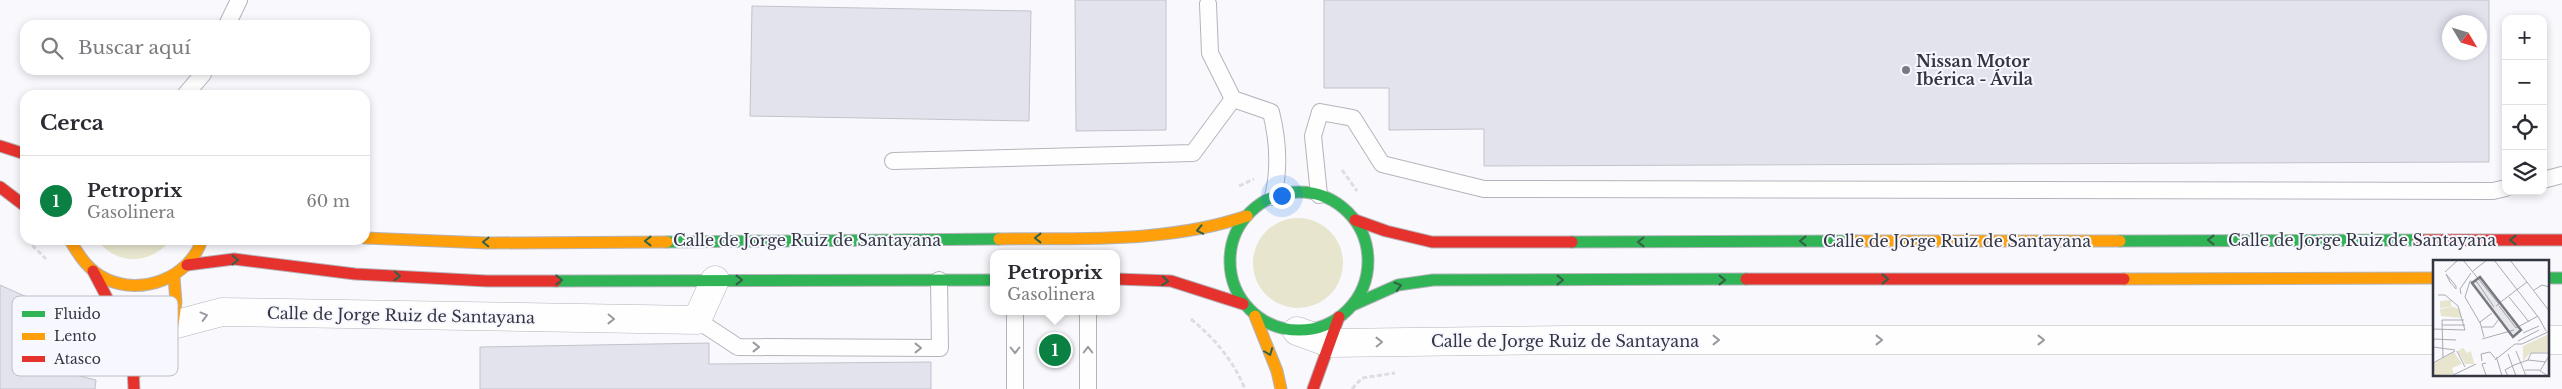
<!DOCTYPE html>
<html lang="es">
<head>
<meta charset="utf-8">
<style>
	body { margin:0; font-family:"Libre Baskerville",serif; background:#f2f2f3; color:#2b2b33 }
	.controls { position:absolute; right:15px; top:15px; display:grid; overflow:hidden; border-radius:10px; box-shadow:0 2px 8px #0003 }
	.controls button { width:45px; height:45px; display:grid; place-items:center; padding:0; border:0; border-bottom:1px solid #e1e1e2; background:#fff; color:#2b2b33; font:25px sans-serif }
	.compass { position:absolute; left:2442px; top:15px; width:45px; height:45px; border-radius:50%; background:#fff; box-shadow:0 2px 8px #0003; rotate:128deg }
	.you { position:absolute; left:1281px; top:195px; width:18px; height:18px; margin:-12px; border:4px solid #fff; border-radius:50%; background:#1a73e8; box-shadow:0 0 0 8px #1a73e833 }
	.badge { display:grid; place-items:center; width:32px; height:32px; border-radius:50%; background:#0b8043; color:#fff; font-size:16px; font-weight:700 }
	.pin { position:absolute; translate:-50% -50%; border:2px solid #fff; box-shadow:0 1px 5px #0006 }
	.popup { position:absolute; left:990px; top:250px; width:130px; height:65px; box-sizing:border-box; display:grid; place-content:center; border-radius:10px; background:#fff; filter:drop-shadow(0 1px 4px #0005); font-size:16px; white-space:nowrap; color:#7c7c81 }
	.popup b { font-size:19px; color:#2b2b33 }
	.popup::after { content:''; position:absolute; left:50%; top:100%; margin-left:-10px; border:10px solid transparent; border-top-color:#fff }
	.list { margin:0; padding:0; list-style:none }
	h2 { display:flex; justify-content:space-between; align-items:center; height:65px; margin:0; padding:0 20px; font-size:21px }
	h2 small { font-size:16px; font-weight:400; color:#7c7c81 }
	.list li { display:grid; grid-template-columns:32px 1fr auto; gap:15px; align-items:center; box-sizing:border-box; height:90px; padding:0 20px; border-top:1px solid #e1e1e2 }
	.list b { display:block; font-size:19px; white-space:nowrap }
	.list p { margin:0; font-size:16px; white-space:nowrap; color:#7c7c81 }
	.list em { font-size:16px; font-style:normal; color:#7c7c81 }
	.icon { flex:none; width:28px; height:28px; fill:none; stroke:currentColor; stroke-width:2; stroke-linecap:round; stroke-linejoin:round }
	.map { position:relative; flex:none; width:2562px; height:389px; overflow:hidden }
	.search { position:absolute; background:#fff; box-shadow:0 2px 8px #0003; left:20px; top:20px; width:350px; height:55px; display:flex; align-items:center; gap:12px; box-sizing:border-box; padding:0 18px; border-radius:15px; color:#7c7c81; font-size:19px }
	.panel { position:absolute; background:#fff; box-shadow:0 2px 8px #0003; left:20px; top:90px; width:350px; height:155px; border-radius:15px }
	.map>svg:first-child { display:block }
</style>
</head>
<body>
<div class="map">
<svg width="2562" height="389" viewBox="0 0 2562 389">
	<rect width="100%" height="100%" fill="#f9f9fd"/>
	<g fill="#e7e5ce">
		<circle cx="1298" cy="263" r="45"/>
		<path d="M97 240H171C150 265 117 266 97 240Z"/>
	</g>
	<g fill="#e2e3ed" stroke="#c2c3ca" fill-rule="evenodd">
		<polygon points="1075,0 1166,0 1166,130 1076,131"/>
		<path d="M1324 0H2489V162L1484 166V129L1389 130V88H1324ZM2450 22H2480V52H2450Z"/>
		<polygon points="752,6 1031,11 1029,121 750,116"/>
		<polygon points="0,285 45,305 19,361 96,380 95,389 0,389"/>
		<polygon points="709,343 709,364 931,362 931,389 480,389 480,347"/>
	</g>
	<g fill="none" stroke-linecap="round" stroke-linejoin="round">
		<g stroke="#b4b4bc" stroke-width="18">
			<g id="lane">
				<path d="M1208 4 1210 53 1233 99 1271 112C1278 140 1280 168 1273 197"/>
				<polyline points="227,25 239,0"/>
				<polyline points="185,95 203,74"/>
				<polyline points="893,161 1193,153 1233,99"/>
				<polyline points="2543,180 2562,175"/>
				<polyline points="1319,195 1313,136 1320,112 1353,118 1382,164 1484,189 2493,191 2506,188"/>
				<polyline points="697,320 738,347 940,348 939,280"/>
				<polyline points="1015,389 1015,311"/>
				<polyline points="1088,389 1088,311"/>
			</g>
		</g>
		<g stroke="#b4b4bc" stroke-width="29">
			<g id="street">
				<polyline points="121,326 173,325 222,312 697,320 715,280"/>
				<polyline points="1297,331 1330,343 1569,340 2434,340"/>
				<polyline points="2548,340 2562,340"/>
			</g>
		</g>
		<g stroke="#b4b4bc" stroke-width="13">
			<g id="fast">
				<circle cx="1299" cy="261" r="69"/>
				<polyline points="2120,241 2418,240"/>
				<polyline points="667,242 999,239"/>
				<polyline points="1572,242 1855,241"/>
				<polyline points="2548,278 2562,278"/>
				<polyline points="556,281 994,280"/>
				<polyline points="1353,305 1398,285 1433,280 1746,279"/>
			</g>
		</g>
		<g stroke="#b4b4bc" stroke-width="13">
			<g id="slow">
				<polyline points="365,238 487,243 667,242"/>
				<path d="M999 239C1082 238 1168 243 1247 216"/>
				<path d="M70 240C79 256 89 271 106 279 142 296 189 278 202 240"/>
				<polyline points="1855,241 2120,241"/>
				<polyline points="2124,279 2434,278"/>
				<polyline points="1255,316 1277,371 1281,389"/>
				<polyline points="135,374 173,325 176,302 174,277"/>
			</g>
		</g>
		<g stroke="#b4b4bc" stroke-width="13">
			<g id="jam">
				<polyline points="0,146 25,154"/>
				<polyline points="0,187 25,206"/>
				<polyline points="1355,220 1386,231 1432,242 1572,242"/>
				<polyline points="2418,240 2562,240"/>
				<polyline points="187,265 234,259 355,274 487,281 556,281"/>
				<path d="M93 271C113 309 134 345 134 389"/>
				<polyline points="1116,279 1171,281 1243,304"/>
				<polyline points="1746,279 2124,279"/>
				<polyline points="1313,389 1339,317"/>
			</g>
		</g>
		<g stroke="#dddedf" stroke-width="3" stroke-dasharray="5 2.5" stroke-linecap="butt">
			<polyline points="1342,170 1357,191"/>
			<polyline points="1239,186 1254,179"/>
			<polyline points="27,240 46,259"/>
			<path d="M1191 319C1215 339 1233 360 1245 389"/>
			<polyline points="1352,389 1362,378 1395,373"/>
		</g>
		<use href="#lane" stroke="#fefeff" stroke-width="16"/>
		<use href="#street" stroke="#fefeff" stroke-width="28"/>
		<use href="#fast" stroke="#30b455" stroke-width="11"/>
		<use href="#slow" stroke="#ff9f0a" stroke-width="11"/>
		<use href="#jam" stroke="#e5322d" stroke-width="11"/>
	</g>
	<defs><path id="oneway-chevron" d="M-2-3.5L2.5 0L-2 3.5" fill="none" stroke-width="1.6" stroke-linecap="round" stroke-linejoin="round" transform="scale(1.25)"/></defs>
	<g stroke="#326148">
		<use href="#oneway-chevron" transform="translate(1200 230) rotate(169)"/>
		<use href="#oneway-chevron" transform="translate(1038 238) rotate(180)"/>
		<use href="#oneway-chevron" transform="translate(2211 240) rotate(180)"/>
		<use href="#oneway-chevron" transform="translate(2513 240) rotate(180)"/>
		<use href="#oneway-chevron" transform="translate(648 241) rotate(180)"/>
		<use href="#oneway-chevron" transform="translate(1803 241) rotate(180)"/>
		<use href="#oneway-chevron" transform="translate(486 242) rotate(-179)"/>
		<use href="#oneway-chevron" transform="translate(1641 242) rotate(180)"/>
		<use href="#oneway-chevron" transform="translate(235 260) rotate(1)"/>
		<use href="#oneway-chevron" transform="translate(397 276) rotate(3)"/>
		<use href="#oneway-chevron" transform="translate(1885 279)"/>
		<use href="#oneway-chevron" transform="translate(559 280)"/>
		<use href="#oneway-chevron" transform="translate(739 280)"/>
		<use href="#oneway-chevron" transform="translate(1560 280)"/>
		<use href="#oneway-chevron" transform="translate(1722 280)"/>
		<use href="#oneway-chevron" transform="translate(1165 281) rotate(4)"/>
		<use href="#oneway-chevron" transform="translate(1398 286) rotate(-16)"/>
		<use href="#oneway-chevron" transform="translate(1269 352) rotate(69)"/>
	</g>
	<g stroke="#989aa0">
		<use href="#oneway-chevron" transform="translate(204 316) rotate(-15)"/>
		<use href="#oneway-chevron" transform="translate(611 319) rotate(1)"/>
		<use href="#oneway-chevron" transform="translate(1716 340)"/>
		<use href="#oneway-chevron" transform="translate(1879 340)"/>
		<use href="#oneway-chevron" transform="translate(2041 340)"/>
		<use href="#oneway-chevron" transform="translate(1379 342) rotate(-1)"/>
		<use href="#oneway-chevron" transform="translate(756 347)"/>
		<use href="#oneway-chevron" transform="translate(918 348)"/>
		<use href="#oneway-chevron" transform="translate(1015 350) rotate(90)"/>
		<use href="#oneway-chevron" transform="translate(1088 350) rotate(-90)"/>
	</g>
	<circle fill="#787a83" stroke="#f7f8ff" stroke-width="2" cx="1906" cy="70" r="5"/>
	<g text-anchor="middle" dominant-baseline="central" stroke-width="4" stroke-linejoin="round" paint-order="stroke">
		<g font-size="16" font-weight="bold" fill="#333541" stroke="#f7f8ff" text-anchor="start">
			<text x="1916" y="61">Nissan Motor<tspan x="1916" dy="18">Ibérica - Ávila</tspan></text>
		</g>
		<g font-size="16" fill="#333541" stroke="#f7f8ff">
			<text x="807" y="240">Calle de Jorge Ruiz de Santayana</text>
			<text x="2362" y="240">Calle de Jorge Ruiz de Santayana</text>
			<text x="1957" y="241">Calle de Jorge Ruiz de Santayana</text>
			<text transform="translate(401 315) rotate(1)">Calle de Jorge Ruiz de Santayana</text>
			<text x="1565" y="341">Calle de Jorge Ruiz de Santayana</text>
		</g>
	</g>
	<g transform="translate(2433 260)">
		<rect width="116" height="116" fill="#f9f9fd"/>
		<path d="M18 40V46L26 49 29 58 8 56 7 49 19 47 7 48V41ZM116 74V92L97 93 90 101V86ZM30 88 34 93 38 91 41 104H32L25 91ZM21 92 29 104 19 108 21 114 0 116V104Z" fill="#e7e5ce"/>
		<path fill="none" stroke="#aaabb2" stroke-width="1" d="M30 0 66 44 63 46M61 0 106 58 113 71M77 0 117 52M40 11 54 0M12 12 25 0M13 14 23 26V29L17 22ZM101 30 109 25 117 27M28 34 27 29 38 13M76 37 96 62M65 44 94 22M66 46 83 68M47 63 32 37 37 21 44 22 61 47M9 65H32M48 67H60L66 59M83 68 105 56M0 69 32 70 25 46 12 35H5M90 73 106 66M51 77 47 62 59 53M0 79 23 80M49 79 81 70M85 81 106 70M0 87 22 90M24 91 32 107M83 91 93 116M75 94 83 116M64 97 62 100 82 84H89L117 71M10 98 9 60H31M64 99 69 116M95 100 98 93H117M49 101 48 94 57 92 62 98M0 103 22 91M92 110H106L115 116M107 111 117 94M53 115 49 104 53 103M18 116 43 104M75 116 72 110 81 105 95 100 113 102"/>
		<path fill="#787a83" fill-opacity="0.15" stroke="#787a83" stroke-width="2.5" d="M47 17 88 70 80 77 39 23Z"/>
		<rect width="116" height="116" fill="none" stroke="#333541" stroke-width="2.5"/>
	</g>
	<rect x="12" y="296" width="166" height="80" rx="8" fill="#f7f8ff" stroke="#bcbec6" stroke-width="1"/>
	<rect x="22" y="311" width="23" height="6" fill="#30b455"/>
	<rect x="22" y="333" width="23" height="7" fill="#ff9f0a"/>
	<rect x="22" y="356" width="23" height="6" fill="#e5322d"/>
	<g font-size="14" fill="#333541">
		<text x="54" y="319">Fluido</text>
		<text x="54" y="341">Lento</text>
		<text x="54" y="364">Atasco</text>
	</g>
</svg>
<div class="controls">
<button>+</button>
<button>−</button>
<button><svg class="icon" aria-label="locate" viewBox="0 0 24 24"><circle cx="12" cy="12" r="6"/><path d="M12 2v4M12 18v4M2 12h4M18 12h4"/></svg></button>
<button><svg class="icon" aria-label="layers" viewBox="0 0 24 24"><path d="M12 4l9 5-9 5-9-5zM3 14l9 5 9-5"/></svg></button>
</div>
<svg class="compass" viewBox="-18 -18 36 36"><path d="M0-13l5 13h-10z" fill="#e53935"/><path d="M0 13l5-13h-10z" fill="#7c7c81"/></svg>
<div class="you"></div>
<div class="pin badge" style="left:1055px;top:350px">1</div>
<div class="popup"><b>Petroprix</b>Gasolinera</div>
<div class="search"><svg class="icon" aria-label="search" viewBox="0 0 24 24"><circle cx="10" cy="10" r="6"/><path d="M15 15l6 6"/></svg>Buscar aquí</div>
<section class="panel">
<h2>Cerca<small></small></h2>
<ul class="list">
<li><span class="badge">1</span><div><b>Petroprix</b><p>Gasolinera</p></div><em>60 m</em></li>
</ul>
</section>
</div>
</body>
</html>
